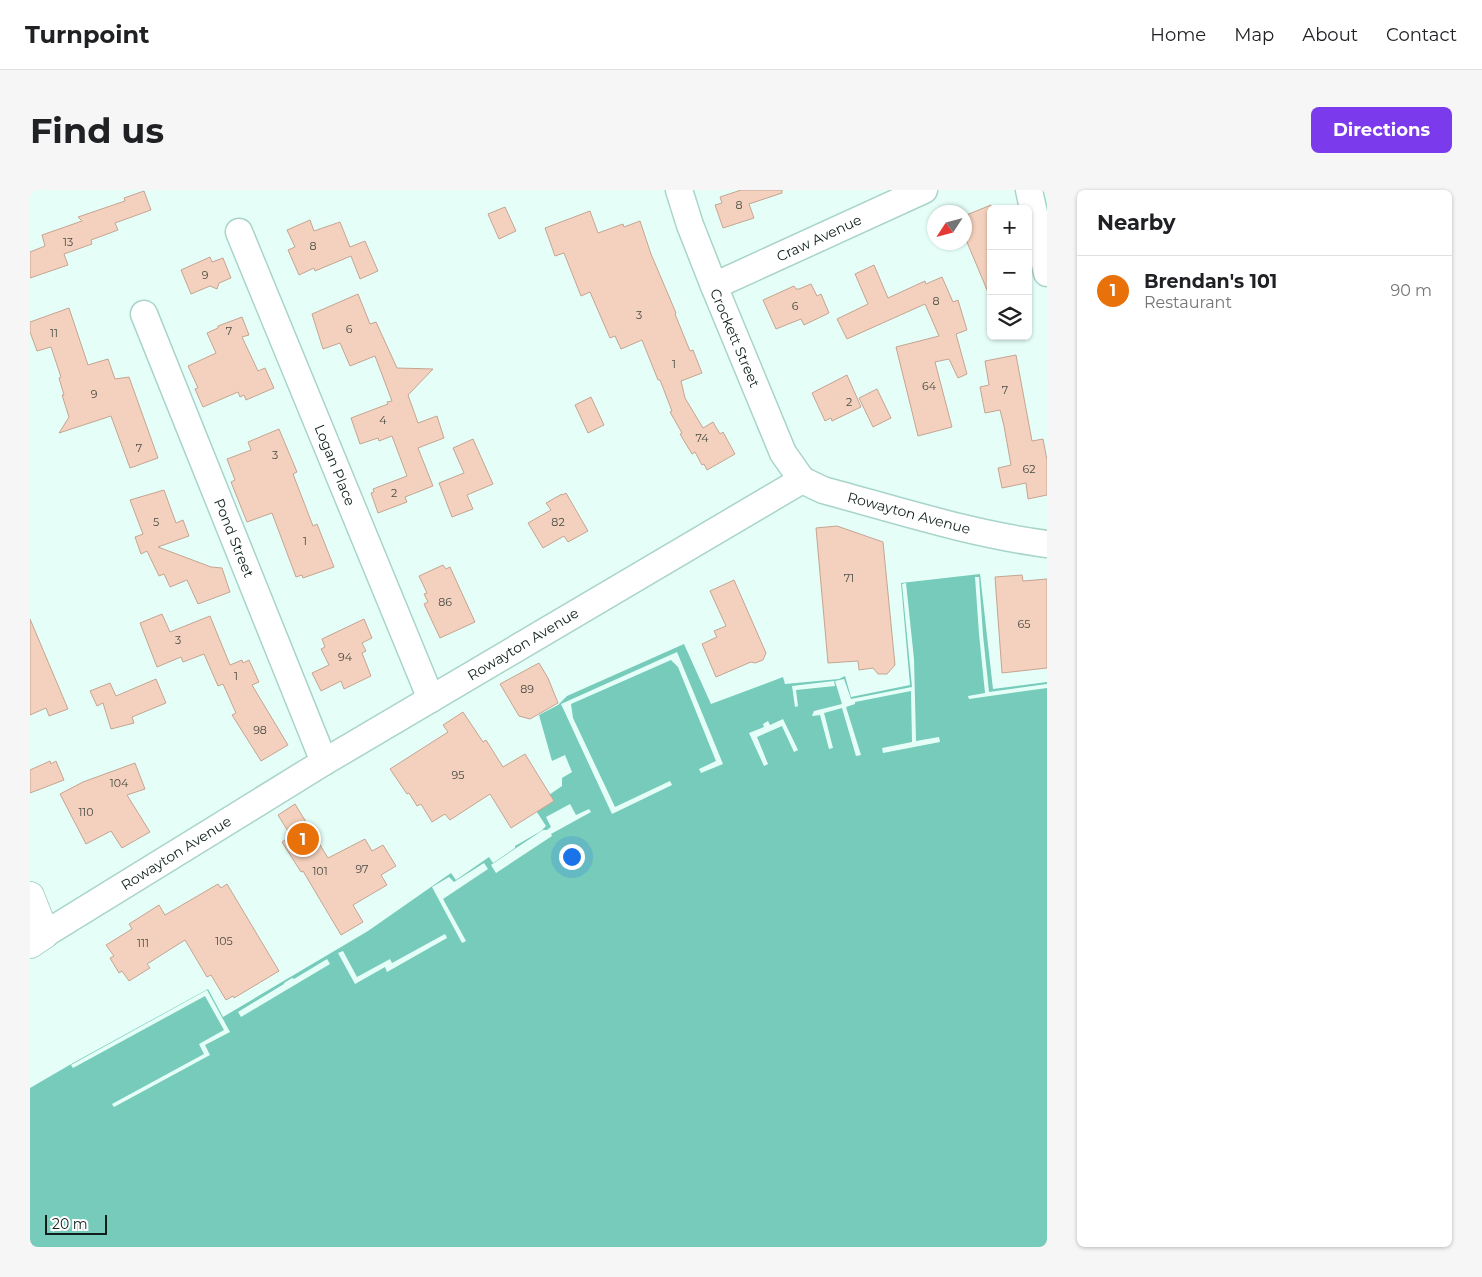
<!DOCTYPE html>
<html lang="en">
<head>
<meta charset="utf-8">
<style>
	body { margin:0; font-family:Montserrat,sans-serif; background:#f6f6f6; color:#202124 }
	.controls { position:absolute; right:15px; top:15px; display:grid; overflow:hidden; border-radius:8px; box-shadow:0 1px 4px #0004 }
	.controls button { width:45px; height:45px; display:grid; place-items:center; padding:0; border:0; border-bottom:1px solid #e0e0e0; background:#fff; color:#202124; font:25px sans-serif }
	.compass { position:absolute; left:897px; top:15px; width:45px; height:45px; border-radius:50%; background:#fff; box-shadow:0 1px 4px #0004; rotate:234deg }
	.scale { position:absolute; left:15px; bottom:12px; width:62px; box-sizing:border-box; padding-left:5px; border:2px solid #0f1f1c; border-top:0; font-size:14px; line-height:18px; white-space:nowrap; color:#0f1f1c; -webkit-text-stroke:4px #fff; paint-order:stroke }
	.you { position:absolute; left:541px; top:666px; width:18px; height:18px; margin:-12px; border:4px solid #fff; border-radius:50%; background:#1a73e8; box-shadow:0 0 0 8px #1a73e833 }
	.badge { display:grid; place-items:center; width:32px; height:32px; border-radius:50%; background:#7c3aed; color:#fff; font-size:16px; font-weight:700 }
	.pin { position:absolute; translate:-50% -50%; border:2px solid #fff; box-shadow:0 1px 5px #0006 }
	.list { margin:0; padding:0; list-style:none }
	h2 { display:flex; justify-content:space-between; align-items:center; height:65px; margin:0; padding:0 20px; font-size:21px }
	h2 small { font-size:16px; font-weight:400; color:#757577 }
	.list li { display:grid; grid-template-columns:32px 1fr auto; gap:15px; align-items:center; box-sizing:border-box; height:70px; padding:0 20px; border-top:1px solid #e0e0e0 }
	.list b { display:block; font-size:19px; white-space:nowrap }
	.list p { margin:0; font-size:16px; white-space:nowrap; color:#757577 }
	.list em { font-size:16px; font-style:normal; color:#757577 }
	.icon { flex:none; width:28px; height:28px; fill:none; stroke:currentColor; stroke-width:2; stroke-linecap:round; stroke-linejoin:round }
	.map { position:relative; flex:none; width:1017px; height:1057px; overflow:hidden; border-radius:8px }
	header { display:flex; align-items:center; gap:30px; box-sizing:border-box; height:70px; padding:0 25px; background:#fff; border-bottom:1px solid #e0e0e0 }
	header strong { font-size:24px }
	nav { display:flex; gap:28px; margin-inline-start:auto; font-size:18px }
	.intro { display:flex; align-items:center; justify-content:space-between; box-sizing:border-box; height:120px; padding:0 30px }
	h1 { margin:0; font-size:35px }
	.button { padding:12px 22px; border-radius:8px; background:#7c3aed; color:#fff; font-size:18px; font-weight:700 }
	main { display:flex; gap:30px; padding:0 30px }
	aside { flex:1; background:#fff; border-radius:8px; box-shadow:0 1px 4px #0004 }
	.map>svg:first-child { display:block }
</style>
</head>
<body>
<header>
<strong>Turnpoint</strong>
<nav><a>Home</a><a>Map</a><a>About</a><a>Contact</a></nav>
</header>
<div class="intro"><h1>Find us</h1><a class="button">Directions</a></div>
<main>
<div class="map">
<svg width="1017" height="1057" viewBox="0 0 1017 1057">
	<rect width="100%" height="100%" fill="#e5fff8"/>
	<polygon fill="#77cbba" points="950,384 963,499 1017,492 1017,1057 0,1057 0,898 43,873 178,799 193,827 338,741 421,683 426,690 459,667 463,673 485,658 485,656 511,641 516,636 503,616 532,596 532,588 542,582 535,565 522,571 509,525 528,515 537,506 654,454 681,514 753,487 755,494 809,489 815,486 821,507 880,495 871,393"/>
	<g fill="#e5fff8">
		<polygon points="945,387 949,387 953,445 959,502 1017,494 1017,498 939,509 938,506 955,503 949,444"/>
		<polygon points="876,393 884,469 886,551 909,547 910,552 853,563 852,558 882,552 881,501 825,512 825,514 816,517 831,565 826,566 812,518 794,523 803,558 799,559 790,525 782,526 784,521 812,514 805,491 814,489 821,509 882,497 872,394"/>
		<polygon points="647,462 693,574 671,583 669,579 686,571 648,477 641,470 541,514 543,528 585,617 640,591 642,595 582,624 531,514"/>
		<polygon points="804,491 805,496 766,500 768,516 765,517 762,496"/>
		<polygon points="753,529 768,560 764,562 752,536 727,547 738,574 734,576 719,543 734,537 733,534 738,531 740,535"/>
		<polygon points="540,614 546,625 559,619 561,622 521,644 522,646 466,683 461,675 513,640 517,640 521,637 516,627"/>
		<polygon points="454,673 458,679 413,709 436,751 432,753 402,697 419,687 424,692"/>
		<polygon points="415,744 417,748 357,782 355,777 325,794 308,763 313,761 327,787 360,769 362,773"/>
		<polygon points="297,769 300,774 211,827 208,822 254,794 254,793 262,788 264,789"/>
		<polygon points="177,800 200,842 175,855 180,865 84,917 82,914 174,864 169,854 194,840 175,806 43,878 41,875"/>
	</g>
	<g fill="#f4d1be" stroke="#c5a492">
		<polygon points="711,0 752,0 752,3 719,14 724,28 693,38 685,15 692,13 690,7"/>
		<polygon points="114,1 121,20 85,33 88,40 61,50 62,54 34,64 38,75 0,88 0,62 15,56 12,45 52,31 48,27 95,11 94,8"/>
		<polygon points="961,15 961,106 960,107 934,45 934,26"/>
		<polygon points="475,17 486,41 469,49 458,24"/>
		<polygon points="560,21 568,43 593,34 594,37 610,31 621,64 646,123 645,124 660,161 663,160 672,183 651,191 655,208 673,238 683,232 690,244 693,242 705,264 677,280 674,274 672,275 665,262 662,264 650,244 652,243 640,222 642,221 630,190 628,190 612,150 591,159 585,146 580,148 560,102 551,106 534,63 525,66 515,38"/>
		<polygon points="280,30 284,41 310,32 320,57 335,51 348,81 330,89 321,66 285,81 284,78 269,85 258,60 265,57 257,40"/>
		<polygon points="180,67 182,72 193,68 201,88 189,93 187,99 180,96 161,104 151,80"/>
		<polygon points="844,75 858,108 895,91 896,94 912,87 923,112 928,110 937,140 926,144 937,184 928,188 919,169 905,172 922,237 888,246 866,157 909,146 895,114 817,149 807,129 838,114 825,84"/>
		<polygon points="781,94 787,106 791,104 799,123 774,135 771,129 746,139 733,110 764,96 766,99 769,99"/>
		<polygon points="328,104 340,134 346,132 367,178 403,179 378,205 388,233 407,226 414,248 388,258 403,296 375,307 377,312 348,323 341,303 344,302 343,299 377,286 362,246 349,251 348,248 330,254 321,228 358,214 357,212 362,211 345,166 320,176 310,153 293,159 282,124"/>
		<polygon points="39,118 58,175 78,169 85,189 99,187 128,268 100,278 81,226 29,243 39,227 32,205 34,205 29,188 31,187 21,157 7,161 0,142 0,132"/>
		<polygon points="212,127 219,145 212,147 228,181 235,178 244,198 216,210 214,205 210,207 208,202 173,217 165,199 168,198 158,176 186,163 177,143 188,138 188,136"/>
		<polygon points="986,165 1002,251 1013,249 1017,270 1017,305 998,309 996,293 972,298 968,278 981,275 974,236 970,220 955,223 950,197 959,195 955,171"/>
		<polygon points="817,185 831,217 802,231 801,228 795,231 782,203"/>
		<polygon points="847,199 861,228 843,237 829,208"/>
		<polygon points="561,207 574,235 558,243 545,215"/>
		<polygon points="249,239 267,282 263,284 283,336 287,334 304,377 273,388 272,385 266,387 242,323 217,332 201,292 205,290 197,269 221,260 218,252"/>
		<polygon points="443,249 463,294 437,305 443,319 422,327 409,293 434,283 423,258"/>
		<polygon points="134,300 146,333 153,330 159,346 128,357 181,377 192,378 200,402 168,414 157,390 140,397 134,384 129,386 117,361 111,364 105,347 113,344 100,310"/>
		<polygon points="536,303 558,341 538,352 534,346 513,358 498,333 521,320 516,313 532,304 532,305"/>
		<polygon points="807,336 853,352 865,475 857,484 848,484 843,478 829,480 828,471 798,473 786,338"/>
		<polygon points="413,375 416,379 420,377 445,432 410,448 394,414 398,412 394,404 397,403 389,386"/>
		<polygon points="992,385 993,391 1017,389 1017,478 972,483 965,387"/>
		<polygon points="704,390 736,463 733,470 725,473 721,472 686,487 672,454 687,447 684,441 696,436 680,401"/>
		<polygon points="132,424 140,442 180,426 200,475 212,470 213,473 219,470 229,492 222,495 258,555 231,571 202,525 206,523 193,494 188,496 174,464 153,472 151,467 127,477 110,433"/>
		<polygon points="0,429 38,519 19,526 16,518 0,525"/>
		<polygon points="334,429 342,448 332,453 336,461 332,463 341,486 314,499 311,491 291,501 282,483 299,475 291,459 295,457 292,449"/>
		<polygon points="509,473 518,488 528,513 500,529 489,526 470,494"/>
		<polygon points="126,489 136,513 102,527 104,533 81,539 73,513 67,516 60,501 80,493 86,506"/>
		<polygon points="433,522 453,552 456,550 473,577 495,564 524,611 481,638 460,604 420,630 415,624 402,632 391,614 387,616 379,603 377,604 360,579 418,542 413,535"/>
		<polygon points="20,571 21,574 26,571 34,590 0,603 0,580"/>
		<polygon points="105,573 115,599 97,605 120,642 92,658 81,641 56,654 30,604 53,592"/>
		<polygon points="265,614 298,668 335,649 342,661 353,655 366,676 351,685 357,695 323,715 333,732 311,745 273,681 271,682 252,652 261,646 248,625"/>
		<polygon points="188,694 191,698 197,694 249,781 204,808 203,806 196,810 181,785 177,787 155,750 117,774 120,778 99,791 92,781 89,783 80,768 84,766 76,755 102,739 99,734 129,715 135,725"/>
	</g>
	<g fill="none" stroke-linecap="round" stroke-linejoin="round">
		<g stroke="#a9d4ca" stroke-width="29">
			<g id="minor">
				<polyline points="649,0 660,35 684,96 753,263 772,290"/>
				<polyline points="999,0 1017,83"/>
				<polyline points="209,42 401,509"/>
				<polyline points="684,96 894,0"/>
				<polyline points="114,124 294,572"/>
				<path d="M15 744 294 572 772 290 793 300C867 320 941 344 1017 354"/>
			</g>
		</g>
		<g stroke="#a9d4ca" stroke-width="30">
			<polyline id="major" points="0,706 15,744 0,754"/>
		</g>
		<use href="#minor" stroke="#fff" stroke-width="26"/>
		<use href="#major" stroke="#fff" stroke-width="28"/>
	</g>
	<g text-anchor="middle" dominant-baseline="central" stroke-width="4.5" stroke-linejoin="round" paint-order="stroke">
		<g font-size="11" fill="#484c44">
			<text x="709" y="15">8</text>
			<text x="38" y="52">13</text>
			<text x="283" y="56">8</text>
			<text x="175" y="85">9</text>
			<text x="906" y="111">8</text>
			<text x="765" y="116">6</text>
			<text x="609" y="125">3</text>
			<text x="319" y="139">6</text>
			<text x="199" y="141">7</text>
			<text x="24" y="143">11</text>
			<text x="644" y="174">1</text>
			<text x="899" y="196">64</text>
			<text x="975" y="200">7</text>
			<text x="64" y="204">9</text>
			<text x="819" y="212">2</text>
			<text x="353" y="230">4</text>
			<text x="672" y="248">74</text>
			<text x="109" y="258">7</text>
			<text x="245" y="265">3</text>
			<text x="999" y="279">62</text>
			<text x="364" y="303">2</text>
			<text x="126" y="332">5</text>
			<text x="528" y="332">82</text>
			<text x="275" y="351">1</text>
			<text x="819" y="388">71</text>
			<text x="415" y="412">86</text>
			<text x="994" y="434">65</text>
			<text x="148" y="450">3</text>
			<text x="315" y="467">94</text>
			<text x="206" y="486">1</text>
			<text x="497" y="499">89</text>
			<text x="230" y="540">98</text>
			<text x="428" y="585">95</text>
			<text x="89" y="593">104</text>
			<text x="56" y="622">110</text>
			<text x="332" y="679">97</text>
			<text x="290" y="681">101</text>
			<text x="194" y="751">105</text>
			<text x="113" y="753">111</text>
		</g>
		<g font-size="14" fill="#0f1f1c" stroke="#fff">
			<text transform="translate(789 48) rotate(-25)">Craw Avenue</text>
			<text transform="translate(705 148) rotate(67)">Crockett Street</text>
			<text transform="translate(305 275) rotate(68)">Logan Place</text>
			<text transform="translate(879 323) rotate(15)">Rowayton Avenue</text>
			<text transform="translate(204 348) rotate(68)">Pond Street</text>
			<text transform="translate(493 454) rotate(-31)">Rowayton Avenue</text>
			<text transform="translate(146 663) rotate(-32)">Rowayton Avenue</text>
		</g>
	</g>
</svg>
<div class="controls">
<button>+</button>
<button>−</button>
<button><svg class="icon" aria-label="layers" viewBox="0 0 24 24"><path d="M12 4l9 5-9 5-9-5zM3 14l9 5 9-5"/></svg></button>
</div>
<svg class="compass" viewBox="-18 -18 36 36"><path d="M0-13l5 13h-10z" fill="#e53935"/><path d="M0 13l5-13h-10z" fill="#757577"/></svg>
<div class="scale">20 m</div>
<div class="you"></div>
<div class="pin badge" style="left:273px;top:649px;background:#e8710a">1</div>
</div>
<aside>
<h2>Nearby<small></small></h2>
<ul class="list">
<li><span class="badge" style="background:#e8710a">1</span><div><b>Brendan's 101</b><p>Restaurant</p></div><em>90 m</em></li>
</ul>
</aside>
</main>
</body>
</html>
